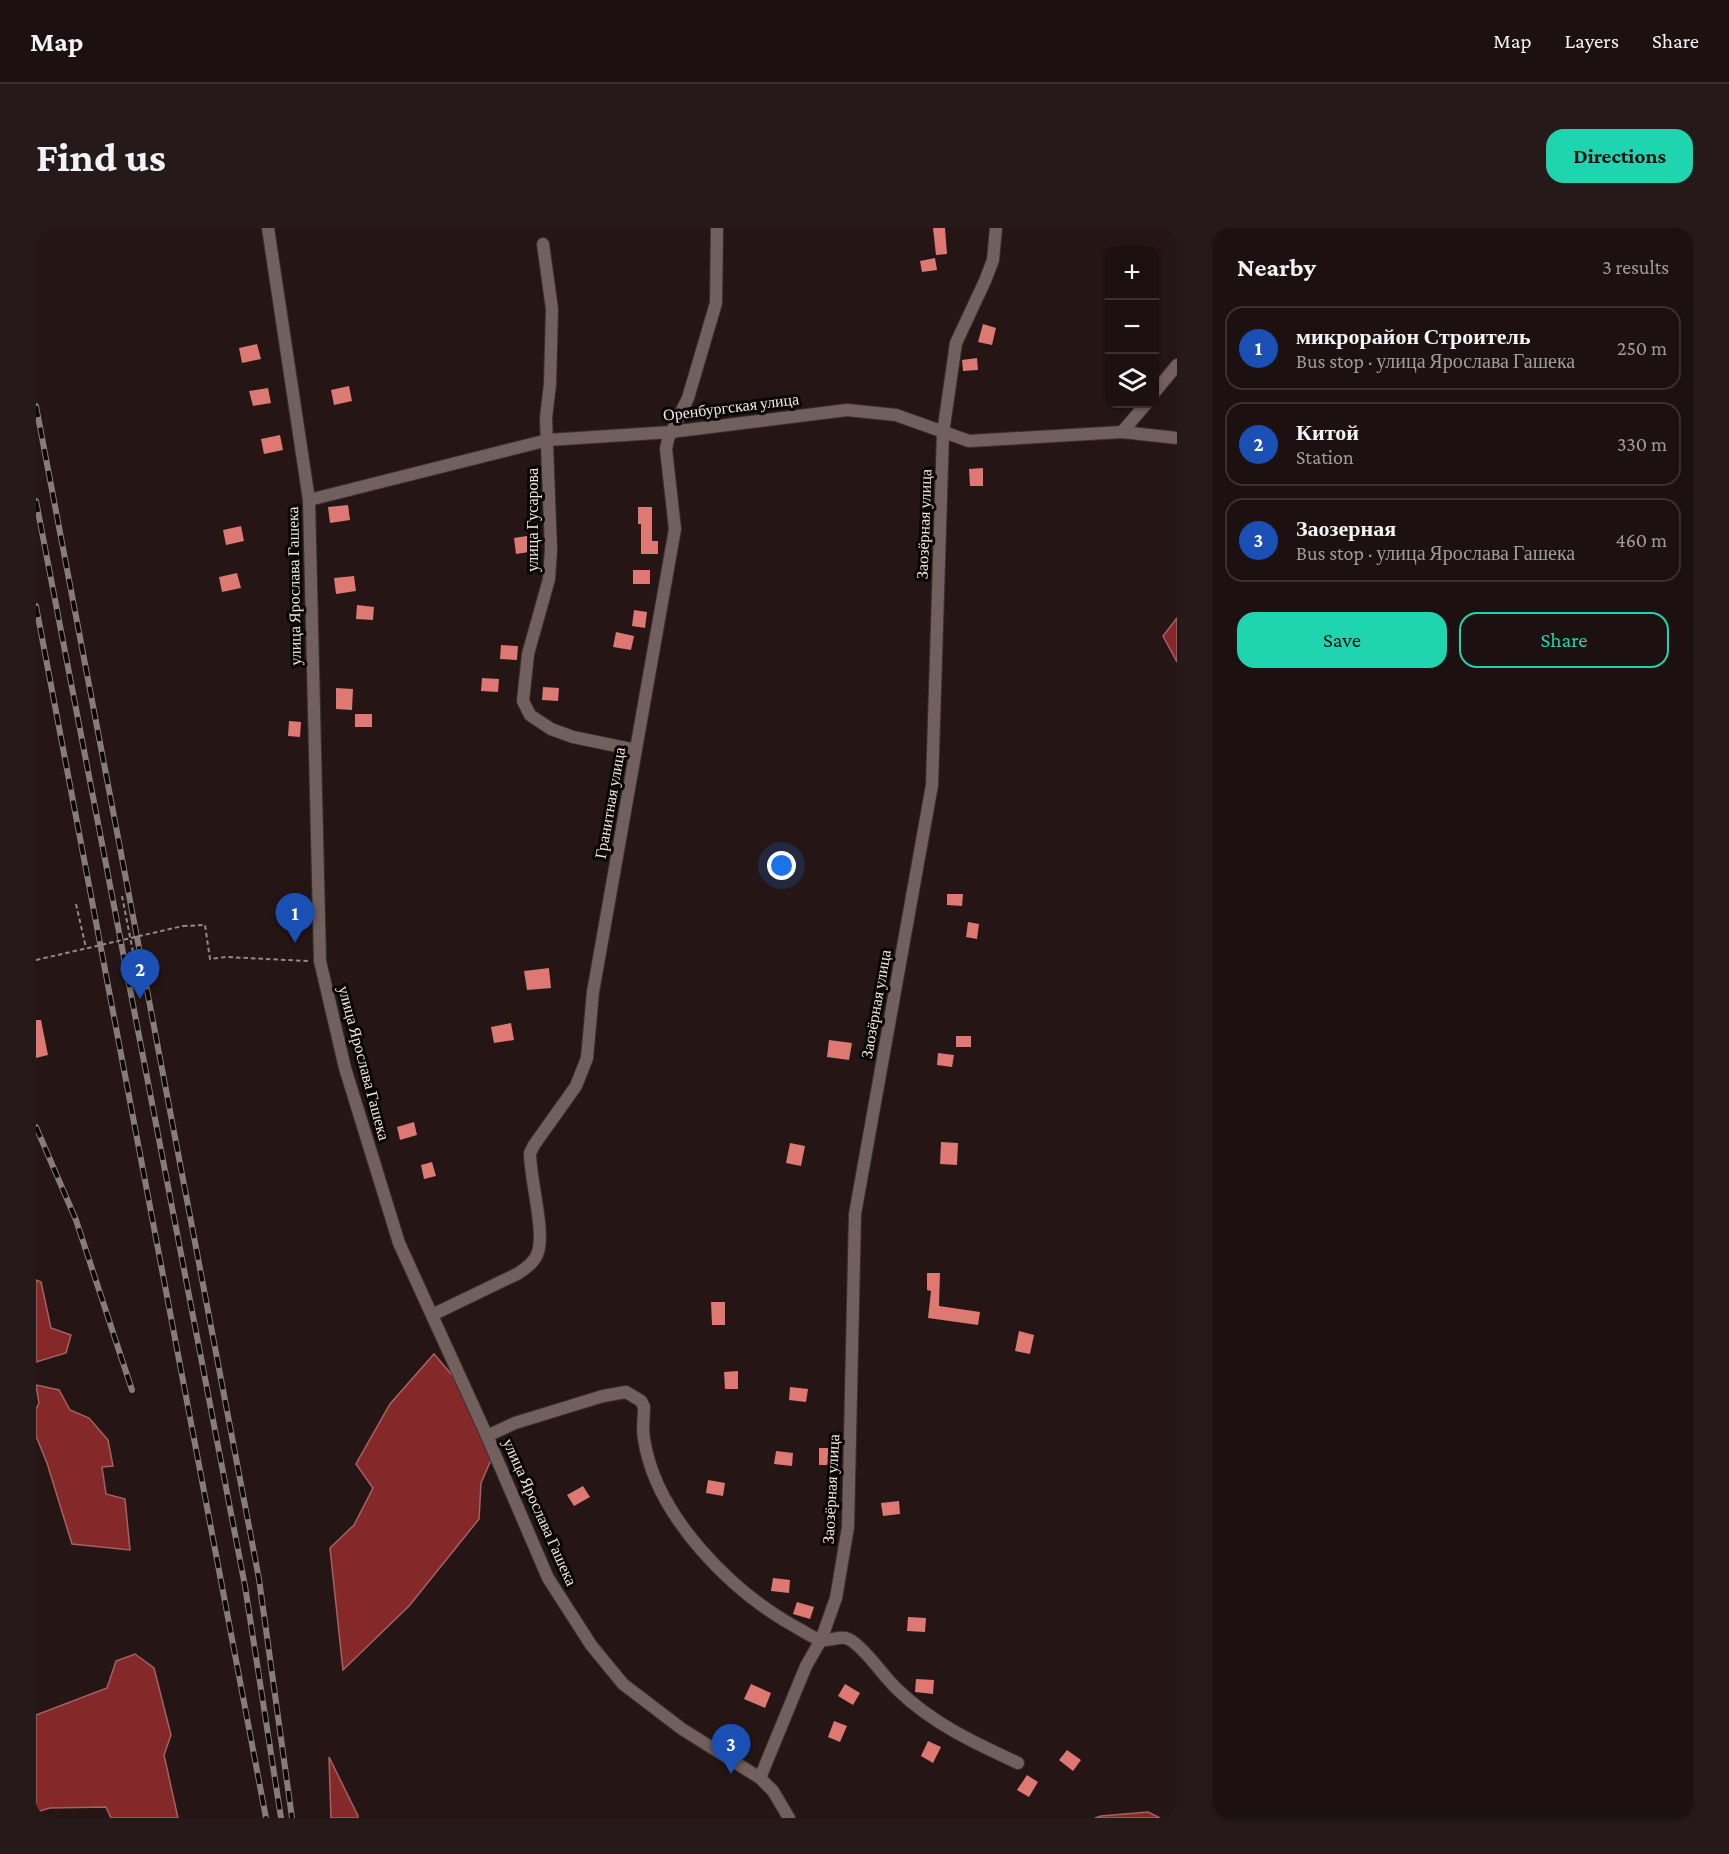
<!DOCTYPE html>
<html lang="en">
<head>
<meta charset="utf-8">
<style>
	body { margin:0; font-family:"Crimson Pro",serif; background:#251919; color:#f1f3f6 }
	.controls { position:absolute; right:18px; top:18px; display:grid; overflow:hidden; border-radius:12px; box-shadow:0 2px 4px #0004 }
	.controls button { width:54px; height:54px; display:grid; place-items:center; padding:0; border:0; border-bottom:2px solid #3a3030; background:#1c1010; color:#f1f3f6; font:30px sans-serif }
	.you { position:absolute; left:746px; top:638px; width:21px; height:21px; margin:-15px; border:4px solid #fff; border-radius:50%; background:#1a73e8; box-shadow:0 0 0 9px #1a73e833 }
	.badge { display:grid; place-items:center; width:39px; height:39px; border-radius:50%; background:#1fd5b0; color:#fff; font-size:20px; font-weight:700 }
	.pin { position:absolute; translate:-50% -50px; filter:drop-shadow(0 2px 3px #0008) }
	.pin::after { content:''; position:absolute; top:32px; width:21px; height:18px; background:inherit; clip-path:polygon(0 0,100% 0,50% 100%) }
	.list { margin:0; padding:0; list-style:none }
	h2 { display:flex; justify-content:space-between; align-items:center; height:78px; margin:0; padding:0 24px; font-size:26px }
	h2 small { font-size:20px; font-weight:400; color:#a09d9f }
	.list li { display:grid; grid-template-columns:39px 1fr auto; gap:18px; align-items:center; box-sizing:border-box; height:84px; margin:0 12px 12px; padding:0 12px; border:2px solid #3a3030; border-radius:18px }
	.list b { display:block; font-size:22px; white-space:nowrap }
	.list p { margin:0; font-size:20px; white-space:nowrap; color:#a09d9f }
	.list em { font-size:20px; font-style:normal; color:#a09d9f }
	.actions { display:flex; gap:12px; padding:18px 24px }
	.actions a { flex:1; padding:14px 0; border:2px solid #1fd5b0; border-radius:18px; text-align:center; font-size:21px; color:#1fd5b0 }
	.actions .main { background:#1fd5b0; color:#111 }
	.icon { flex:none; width:33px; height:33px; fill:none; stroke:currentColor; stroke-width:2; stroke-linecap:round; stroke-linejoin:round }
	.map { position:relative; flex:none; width:1141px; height:1590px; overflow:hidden; border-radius:18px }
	header { display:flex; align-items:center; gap:36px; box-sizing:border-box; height:84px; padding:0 30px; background:#1c1010; border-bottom:2px solid #3a3030 }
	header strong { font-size:28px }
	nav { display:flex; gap:33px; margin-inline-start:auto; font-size:21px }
	.intro { display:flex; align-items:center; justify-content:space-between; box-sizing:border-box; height:144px; padding:0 36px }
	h1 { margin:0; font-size:42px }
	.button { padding:15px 27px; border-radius:18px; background:#1fd5b0; color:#111; font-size:21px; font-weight:700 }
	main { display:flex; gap:36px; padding:0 36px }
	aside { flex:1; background:#1c1010; border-radius:18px; box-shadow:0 2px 4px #0004 }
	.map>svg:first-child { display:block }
</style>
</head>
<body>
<header>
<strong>Map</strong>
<nav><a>Map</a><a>Layers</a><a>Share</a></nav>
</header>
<div class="intro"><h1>Find us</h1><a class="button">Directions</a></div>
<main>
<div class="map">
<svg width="1141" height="1590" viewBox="0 0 1141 1590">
	<rect width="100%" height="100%" fill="#251615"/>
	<g fill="#842829" stroke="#a56262" stroke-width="1.5">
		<polygon points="1141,390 1141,434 1127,408"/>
		<polygon points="0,1052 5,1054 15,1100 35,1107 30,1125 0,1134"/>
		<polygon points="398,1126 421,1153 455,1232 445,1255 443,1291 373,1378 307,1442 294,1320 318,1297 337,1260 320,1236 354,1176"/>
		<polygon points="0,1157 23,1162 34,1182 53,1190 72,1212 77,1238 66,1239 70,1266 89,1271 94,1322 36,1316 11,1235 0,1208 0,1181 3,1175"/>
		<polygon points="99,1426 118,1440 135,1507 128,1527 142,1590 75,1590 70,1579 14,1580 0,1584 0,1487 71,1460 80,1433"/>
		<polygon points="293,1529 322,1588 322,1590 295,1590"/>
		<polygon points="1112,1584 1124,1590 1059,1590 1065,1588"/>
	</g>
	<g fill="#dd7873">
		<polygon points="897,0 909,0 911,26 900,27"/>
		<polygon points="899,30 901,42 886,44 884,33"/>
		<polygon points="947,96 960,100 956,117 942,114"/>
		<polygon points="221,116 225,131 206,135 203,120"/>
		<polygon points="941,130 942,142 927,143 926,132"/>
		<polygon points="313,158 316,173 298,177 295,162"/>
		<polygon points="232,160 235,175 217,178 213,163"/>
		<polygon points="244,207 247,222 228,226 225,211"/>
		<polygon points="947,240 947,258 934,258 933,241"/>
		<polygon points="312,277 314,292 294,295 292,279"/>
		<polygon points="602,279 616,279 616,313 622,313 622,326 605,326 605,296 602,296"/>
		<polygon points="205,298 208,313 190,317 187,302"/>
		<polygon points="497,307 500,323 480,326 478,310"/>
		<rect x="597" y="342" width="17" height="14"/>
		<polygon points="201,345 205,360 186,364 183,349"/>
		<polygon points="318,348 320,363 300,366 298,350"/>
		<polygon points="321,377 338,379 337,392 320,391"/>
		<polygon points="598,382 611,384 609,400 596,398"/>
		<polygon points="580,404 598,408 595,422 577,419"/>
		<polygon points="465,417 482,418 481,432 464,431"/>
		<polygon points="446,450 463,451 462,464 445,463"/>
		<polygon points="507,459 523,460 522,473 506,472"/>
		<polygon points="300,460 317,461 316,482 300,481"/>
		<rect x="319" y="486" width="17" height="13"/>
		<polygon points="253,493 265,494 264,509 252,508"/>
		<polygon points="911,666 927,666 926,678 911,677"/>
		<polygon points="932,694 943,696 941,711 930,709"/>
		<polygon points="513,740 515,760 491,762 488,743"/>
		<polygon points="0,792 5,792 12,827 0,830"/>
		<polygon points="475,795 478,812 458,815 455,799"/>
		<rect x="920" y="808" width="15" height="11"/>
		<polygon points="793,812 816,815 813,832 791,829"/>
		<polygon points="902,825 918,827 916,839 901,837"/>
		<polygon points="378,894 381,907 364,912 361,899"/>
		<polygon points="905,914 922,915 921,937 904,936"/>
		<polygon points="754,915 769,918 765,938 750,935"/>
		<polygon points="396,934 400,948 388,951 385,937"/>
		<polygon points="891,1045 904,1045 903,1078 944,1084 942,1097 892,1090 895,1063 891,1062"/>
		<polygon points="675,1074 689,1074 689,1097 676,1097"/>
		<polygon points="983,1103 998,1107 994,1126 979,1123"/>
		<polygon points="702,1143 702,1161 689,1161 688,1144"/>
		<polygon points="754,1159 772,1161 770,1174 753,1172"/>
		<polygon points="783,1220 797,1220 796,1237 783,1237"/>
		<polygon points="740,1223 757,1225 756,1238 738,1236"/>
		<polygon points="672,1252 689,1255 687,1268 670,1265"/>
		<polygon points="547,1258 554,1269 538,1278 531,1267"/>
		<polygon points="863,1273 864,1286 847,1288 845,1275"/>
		<polygon points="737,1350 754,1352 753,1365 735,1363"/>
		<polygon points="761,1374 778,1379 774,1391 757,1386"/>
		<polygon points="872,1389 890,1390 889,1404 871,1403"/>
		<polygon points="880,1451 898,1452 897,1466 879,1464"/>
		<polygon points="715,1456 735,1465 729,1480 708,1471"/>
		<polygon points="809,1456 824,1465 817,1477 802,1468"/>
		<polygon points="798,1493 811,1498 804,1514 792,1509"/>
		<polygon points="892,1513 905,1519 897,1535 885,1528"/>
		<polygon points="1031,1522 1045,1532 1037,1543 1023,1532"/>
		<polygon points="991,1547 1002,1554 993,1569 981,1562"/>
	</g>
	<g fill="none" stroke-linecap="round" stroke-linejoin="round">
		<g stroke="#3b3130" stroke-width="14">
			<g id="street">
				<polyline points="232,0 273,272 284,733 309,840 363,1015 451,1208 512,1350 555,1417 587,1456 646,1501 724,1550 737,1563 753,1590"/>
				<polyline points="507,16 516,81 514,156 510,190 515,322 513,351 492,426 487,473 494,487 515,501 537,509 600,522"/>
				<polyline points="1118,165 1141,137"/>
				<polyline points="1086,204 1110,176"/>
				<polyline points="273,272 512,212 635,204 811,182 860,187 933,213 1086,204 1141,210"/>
				<path d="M396 1087 483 1045C491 1039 499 1034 502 1024 509 1002 494 951 494 925L498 917 540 858 551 830 557 764 639 301 630 221 632 211 652 170 680 75 681 0"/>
				<path d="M451 1208 479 1195 567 1168 590 1164 605 1173 608 1179C608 1190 606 1201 608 1211 620 1289 697 1366 765 1402 770 1405 779 1411 785 1412 796 1414 805 1405 816 1413 834 1426 846 1447 862 1462 897 1496 939 1515 982 1535"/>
				<polyline points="724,1550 770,1438 785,1412 800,1370 812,1299 819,986 896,557 907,205 920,115 949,53 957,32 960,0"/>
			</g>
		</g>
		<g stroke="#958987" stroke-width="2" stroke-dasharray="4.5 3" stroke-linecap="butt">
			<polyline points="86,668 104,760"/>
			<polyline points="40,676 50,720"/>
			<polyline points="147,698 169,697 174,731 190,729 272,733"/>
		</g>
		<use href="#street" stroke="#72605e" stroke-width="12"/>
		<g stroke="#887b79" stroke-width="6">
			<g id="rail">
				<polyline points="0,178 223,1351 256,1590"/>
				<polyline points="0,273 209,1358 245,1590"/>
				<polyline points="0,378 230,1590"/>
				<polyline points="0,899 40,992 96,1162"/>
			</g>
		</g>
		<use href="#rail" stroke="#090504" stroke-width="4" stroke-dasharray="11" stroke-linecap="butt"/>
		<polyline stroke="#958987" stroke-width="2" stroke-dasharray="4.5 3" stroke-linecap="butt" points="0,732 147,698"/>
	</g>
	<g text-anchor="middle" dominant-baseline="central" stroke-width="6" stroke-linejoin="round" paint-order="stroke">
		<g font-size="16" fill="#f2e8e6" stroke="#090504">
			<text transform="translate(695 179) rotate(-7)">Оренбургская улица</text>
			<text transform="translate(496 292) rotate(-90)">улица Гусарова</text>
			<text transform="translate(888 296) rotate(-88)">Заозёрная улица</text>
			<text transform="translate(258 358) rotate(-91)">улица Ярослава Гашека</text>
			<text transform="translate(574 575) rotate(-80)">Гранитная улица</text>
			<text transform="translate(840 776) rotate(-80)">Заозёрная улица</text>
			<text transform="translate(328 835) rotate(75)">улица Ярослава Гашека</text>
			<text transform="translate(795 1261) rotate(-87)">Заозёрная улица</text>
			<text transform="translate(504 1284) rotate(66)">улица Ярослава Гашека</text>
		</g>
	</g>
</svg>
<div class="controls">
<button>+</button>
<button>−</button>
<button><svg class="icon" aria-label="layers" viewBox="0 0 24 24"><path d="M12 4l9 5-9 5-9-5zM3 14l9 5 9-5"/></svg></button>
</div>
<div class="you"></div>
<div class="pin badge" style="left:259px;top:715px;background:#1a4fb4">1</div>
<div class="pin badge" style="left:104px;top:771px;background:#1a4fb4">2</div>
<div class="pin badge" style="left:695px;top:1546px;background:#1a4fb4">3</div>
</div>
<aside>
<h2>Nearby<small>3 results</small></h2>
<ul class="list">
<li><span class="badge" style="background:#1a4fb4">1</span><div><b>микрорайон Строитель</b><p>Bus stop · улица Ярослава Гашека</p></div><em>250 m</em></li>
<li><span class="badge" style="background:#1a4fb4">2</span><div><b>Китой</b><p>Station</p></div><em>330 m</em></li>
<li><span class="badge" style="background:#1a4fb4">3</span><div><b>Заозерная</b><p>Bus stop · улица Ярослава Гашека</p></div><em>460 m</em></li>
</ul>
<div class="actions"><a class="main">Save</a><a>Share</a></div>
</aside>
</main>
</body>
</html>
